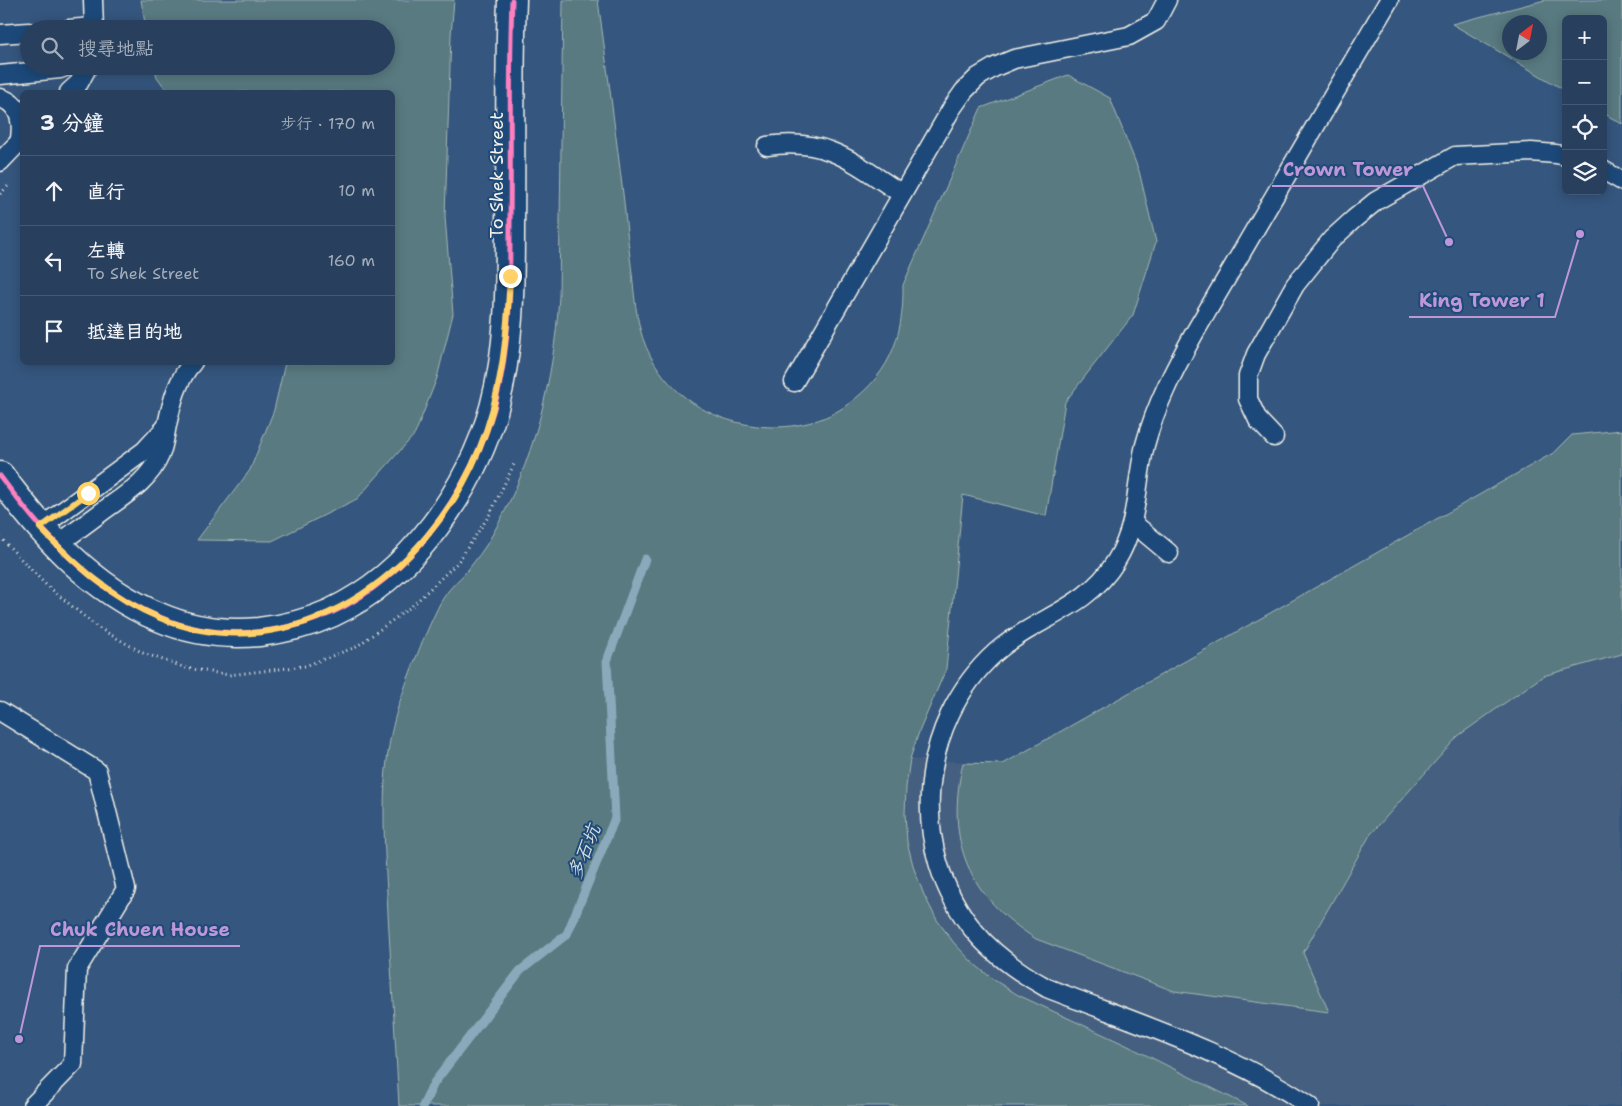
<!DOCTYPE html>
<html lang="zh-TW">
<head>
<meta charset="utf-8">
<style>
	body { margin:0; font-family:"Shantell Sans","LXGW WenKai TC",sans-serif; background:#344b67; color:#f1f3f6 }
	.controls { position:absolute; right:15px; top:15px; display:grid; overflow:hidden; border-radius:8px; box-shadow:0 2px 12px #0003 }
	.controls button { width:45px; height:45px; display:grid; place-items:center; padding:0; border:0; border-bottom:1px solid #445973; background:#28405e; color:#f1f3f6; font:25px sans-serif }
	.compass { position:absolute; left:1502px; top:15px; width:45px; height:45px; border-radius:50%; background:#28405e; box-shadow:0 2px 12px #0003; rotate:32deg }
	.stop { position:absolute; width:15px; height:15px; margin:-11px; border:4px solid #ffd166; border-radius:50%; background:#fff }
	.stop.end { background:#ffd166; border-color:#fff; box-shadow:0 1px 5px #0008 }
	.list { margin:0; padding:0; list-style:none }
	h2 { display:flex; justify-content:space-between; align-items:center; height:65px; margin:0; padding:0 20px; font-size:21px }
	h2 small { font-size:16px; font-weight:400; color:#a5afbc }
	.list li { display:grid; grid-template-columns:32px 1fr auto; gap:15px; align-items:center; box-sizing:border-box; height:70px; padding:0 20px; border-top:1px solid #445973 }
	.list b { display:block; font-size:19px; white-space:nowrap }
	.list p { margin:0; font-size:16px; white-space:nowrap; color:#a5afbc }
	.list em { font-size:16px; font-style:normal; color:#a5afbc }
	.icon { flex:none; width:28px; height:28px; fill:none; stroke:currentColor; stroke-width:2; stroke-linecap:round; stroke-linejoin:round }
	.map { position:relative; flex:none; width:1622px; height:1106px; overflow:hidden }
	.search { position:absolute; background:#28405e; box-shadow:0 2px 12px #0003; left:20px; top:20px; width:375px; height:55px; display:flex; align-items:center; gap:12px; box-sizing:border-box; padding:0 18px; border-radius:28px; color:#a5afbc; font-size:19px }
	.panel { position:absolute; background:#28405e; box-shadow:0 2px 12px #0003; left:20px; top:90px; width:375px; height:275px; border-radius:8px }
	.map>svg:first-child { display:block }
</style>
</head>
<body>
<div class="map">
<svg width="1622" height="1106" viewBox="0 0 1622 1106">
	<rect width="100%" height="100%" fill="#35567e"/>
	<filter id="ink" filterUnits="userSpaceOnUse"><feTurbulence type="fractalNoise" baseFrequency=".02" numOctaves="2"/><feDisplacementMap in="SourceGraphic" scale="10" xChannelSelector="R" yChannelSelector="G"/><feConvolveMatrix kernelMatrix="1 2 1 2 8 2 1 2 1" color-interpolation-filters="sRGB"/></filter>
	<g filter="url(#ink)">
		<polygon fill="#445f81" points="1622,430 1622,1106 1248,1106 1126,1045 1018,995 994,980 973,963 954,943 937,920 924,895 914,869 907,842 905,814 906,787 910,759 1003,764 1555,452 1572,435"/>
		<g fill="#587a80" stroke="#a6b6b4" fill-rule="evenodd">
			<polygon points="141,0 454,0 451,35 445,217 453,314 437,378 415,434 357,499 272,541 197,540 250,470 274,410 285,363 392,362 392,92 168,92 157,77 154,66 386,66 386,29 146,29"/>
			<path d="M563 0H598C607 67 616 135 624 202 626 226 629 249 632 273 635 302 637 332 651 357 672 395 707 418 750 425 780 430 814 426 841 409 888 378 904 340 903 285L981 108 1068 75 1110 98 1139 171 1156 242 1133 315 1065 402 1046 516 963 495 946 669 919 732 910 759 906 787 905 814 907 842 914 869 924 895 937 920 954 943 973 963 994 980 1018 995 1126 1045 1248 1106H399C395 1042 392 978 388 914 385 844 377 776 398 707 408 677 419 648 432 620 436 612 439 604 444 597 450 587 459 580 467 571 475 561 485 548 491 537 534 463 554 380 559 296Z"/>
			<path d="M1545 0H1622V124L1603 113V19H1566V91L1452 24ZM1540 22V52H1510V22Z"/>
			<path d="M1622 430V654L1543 676 1458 736 1370 835 1303 953 1329 1012 1174 991 1036 939C968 896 945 841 963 763L1003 764 1555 452 1572 435Z"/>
		</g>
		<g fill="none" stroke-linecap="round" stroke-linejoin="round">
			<polyline stroke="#8aaabc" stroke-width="9" points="423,1106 434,1083 520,971 567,934 615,818 607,661 645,559"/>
			<g stroke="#f4f1e8" stroke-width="21">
				<g id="service">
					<polyline points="93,0 94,29"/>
					<polyline points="69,29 94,27"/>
					<polyline points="0,34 29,32"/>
					<polyline points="0,75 60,69 68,66"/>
					<polyline points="69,92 79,83 88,66"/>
					<path d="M0 98C22 104 23 125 19 144"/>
					<path d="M767 146C828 137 854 163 902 194"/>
					<polyline points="0,162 22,139"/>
					<polyline points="1603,170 1622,181"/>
					<polyline points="794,382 952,108 964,91 978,77 995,67 1014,59 1129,36 1156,21 1167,0"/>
					<polyline points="1274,437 1258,420 1248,399 1248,376 1256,354 1295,285 1332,239 1354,219 1376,201 1455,156 1531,152 1556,154 1566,156"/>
					<polyline points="1133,523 1169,553"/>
					<polyline points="40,528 144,451 166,427"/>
					<path d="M57 545C72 534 88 522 103 511 125 495 149 481 160 455 164 445 165 435 167 425 172 402 177 380 193 362"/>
					<polyline points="0,711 97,771 126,889 77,969 73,1064 32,1106"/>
					<path d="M1310 1106C1230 1052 1136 1023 1047 988 1020 973 995 956 975 932 907 851 917 723 996 652 1036 617 1086 610 1116 561 1139 524 1135 486 1145 445 1156 404 1175 368 1195 332L1389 0"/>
				</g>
			</g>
			<g stroke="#f4f1e8" stroke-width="31">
				<path id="tertiary" d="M0 476C43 534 91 589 159 617 191 631 225 635 259 632 284 629 309 623 331 613 412 575 470 491 494 408 510 349 510 287 510 226 511 151 509 75 512 0"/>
			</g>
			<g stroke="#f4f1e8" stroke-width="3" stroke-dasharray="1 4" stroke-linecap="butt">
				<polyline points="0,194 8,186"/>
				<polyline points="0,537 44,583 97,627 143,653 186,668 229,675 305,666 356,647 412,606 458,562 490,514 514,464"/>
			</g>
			<use href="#service" stroke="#1f4a7a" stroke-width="18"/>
			<use href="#tertiary" stroke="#1f4a7a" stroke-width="28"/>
			<g stroke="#1f4a7a" stroke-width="8">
				<path id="cycleway" d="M0 476C43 534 91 589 159 617 191 631 225 635 259 632 284 629 309 623 331 613 412 575 470 491 494 408 510 349 510 287 510 226 511 151 509 75 512 0"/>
			</g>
			<use href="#cycleway" stroke="#ff80c0" stroke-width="5"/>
		</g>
	</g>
	<g fill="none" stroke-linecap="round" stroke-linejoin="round" filter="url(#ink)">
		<path stroke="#ffd166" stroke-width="6" d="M88 493 40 528C75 564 113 599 160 618 295 673 429 573 479 450 502 394 507 336 510 276"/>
	</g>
	<g text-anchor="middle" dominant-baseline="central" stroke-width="4" stroke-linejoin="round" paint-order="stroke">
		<g font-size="18" fill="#f4f1e8" stroke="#1f4a7a">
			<text transform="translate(497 175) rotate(-90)">To Shek Street</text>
		</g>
		<g font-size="19" font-style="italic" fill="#d9dfdd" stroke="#1f4a7a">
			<text transform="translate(584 852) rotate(-68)">多石坑</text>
		</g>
	</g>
	<path fill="none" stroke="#be98d6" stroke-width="2" d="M1449 242L1423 186H1272M1580 234L1555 317H1409M19 1039L40 946H240"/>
	<g fill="#be98d6" stroke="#1f4a7a" stroke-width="2">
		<circle cx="1449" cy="242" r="5"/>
		<circle cx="1580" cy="234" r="5"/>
		<circle cx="19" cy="1039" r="5"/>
	</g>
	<g font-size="19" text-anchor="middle" font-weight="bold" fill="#be98d6" stroke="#1f4a7a" stroke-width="4" stroke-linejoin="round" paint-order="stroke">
		<text x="1348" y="176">Crown Tower</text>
		<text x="1482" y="307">King Tower 1</text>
		<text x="140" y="936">Chuk Chuen House</text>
	</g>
</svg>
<div class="controls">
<button>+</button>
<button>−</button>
<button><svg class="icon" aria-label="locate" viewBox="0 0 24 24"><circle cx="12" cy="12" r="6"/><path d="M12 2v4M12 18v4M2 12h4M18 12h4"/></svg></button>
<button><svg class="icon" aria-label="layers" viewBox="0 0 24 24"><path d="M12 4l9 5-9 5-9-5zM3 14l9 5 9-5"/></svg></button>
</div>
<svg class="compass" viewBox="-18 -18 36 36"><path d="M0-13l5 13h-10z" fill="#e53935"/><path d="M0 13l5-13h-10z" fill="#a5afbc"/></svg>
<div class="stop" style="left:88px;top:493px"></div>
<div class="stop end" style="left:510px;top:276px"></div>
<div class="search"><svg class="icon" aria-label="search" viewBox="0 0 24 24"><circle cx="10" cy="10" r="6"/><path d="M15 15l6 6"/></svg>搜尋地點</div>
<section class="panel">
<h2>3 分鐘<small>步行 · 170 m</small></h2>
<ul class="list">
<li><svg class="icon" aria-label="ahead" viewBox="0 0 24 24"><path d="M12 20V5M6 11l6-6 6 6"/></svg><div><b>直行</b></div><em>10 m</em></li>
<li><svg class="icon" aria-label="left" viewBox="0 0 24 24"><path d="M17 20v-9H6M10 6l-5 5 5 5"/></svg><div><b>左轉</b><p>To Shek Street</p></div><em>160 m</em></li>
<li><svg class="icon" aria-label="arrive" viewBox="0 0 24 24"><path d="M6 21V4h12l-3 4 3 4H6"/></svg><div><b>抵達目的地</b></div></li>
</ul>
</section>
</div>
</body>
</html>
